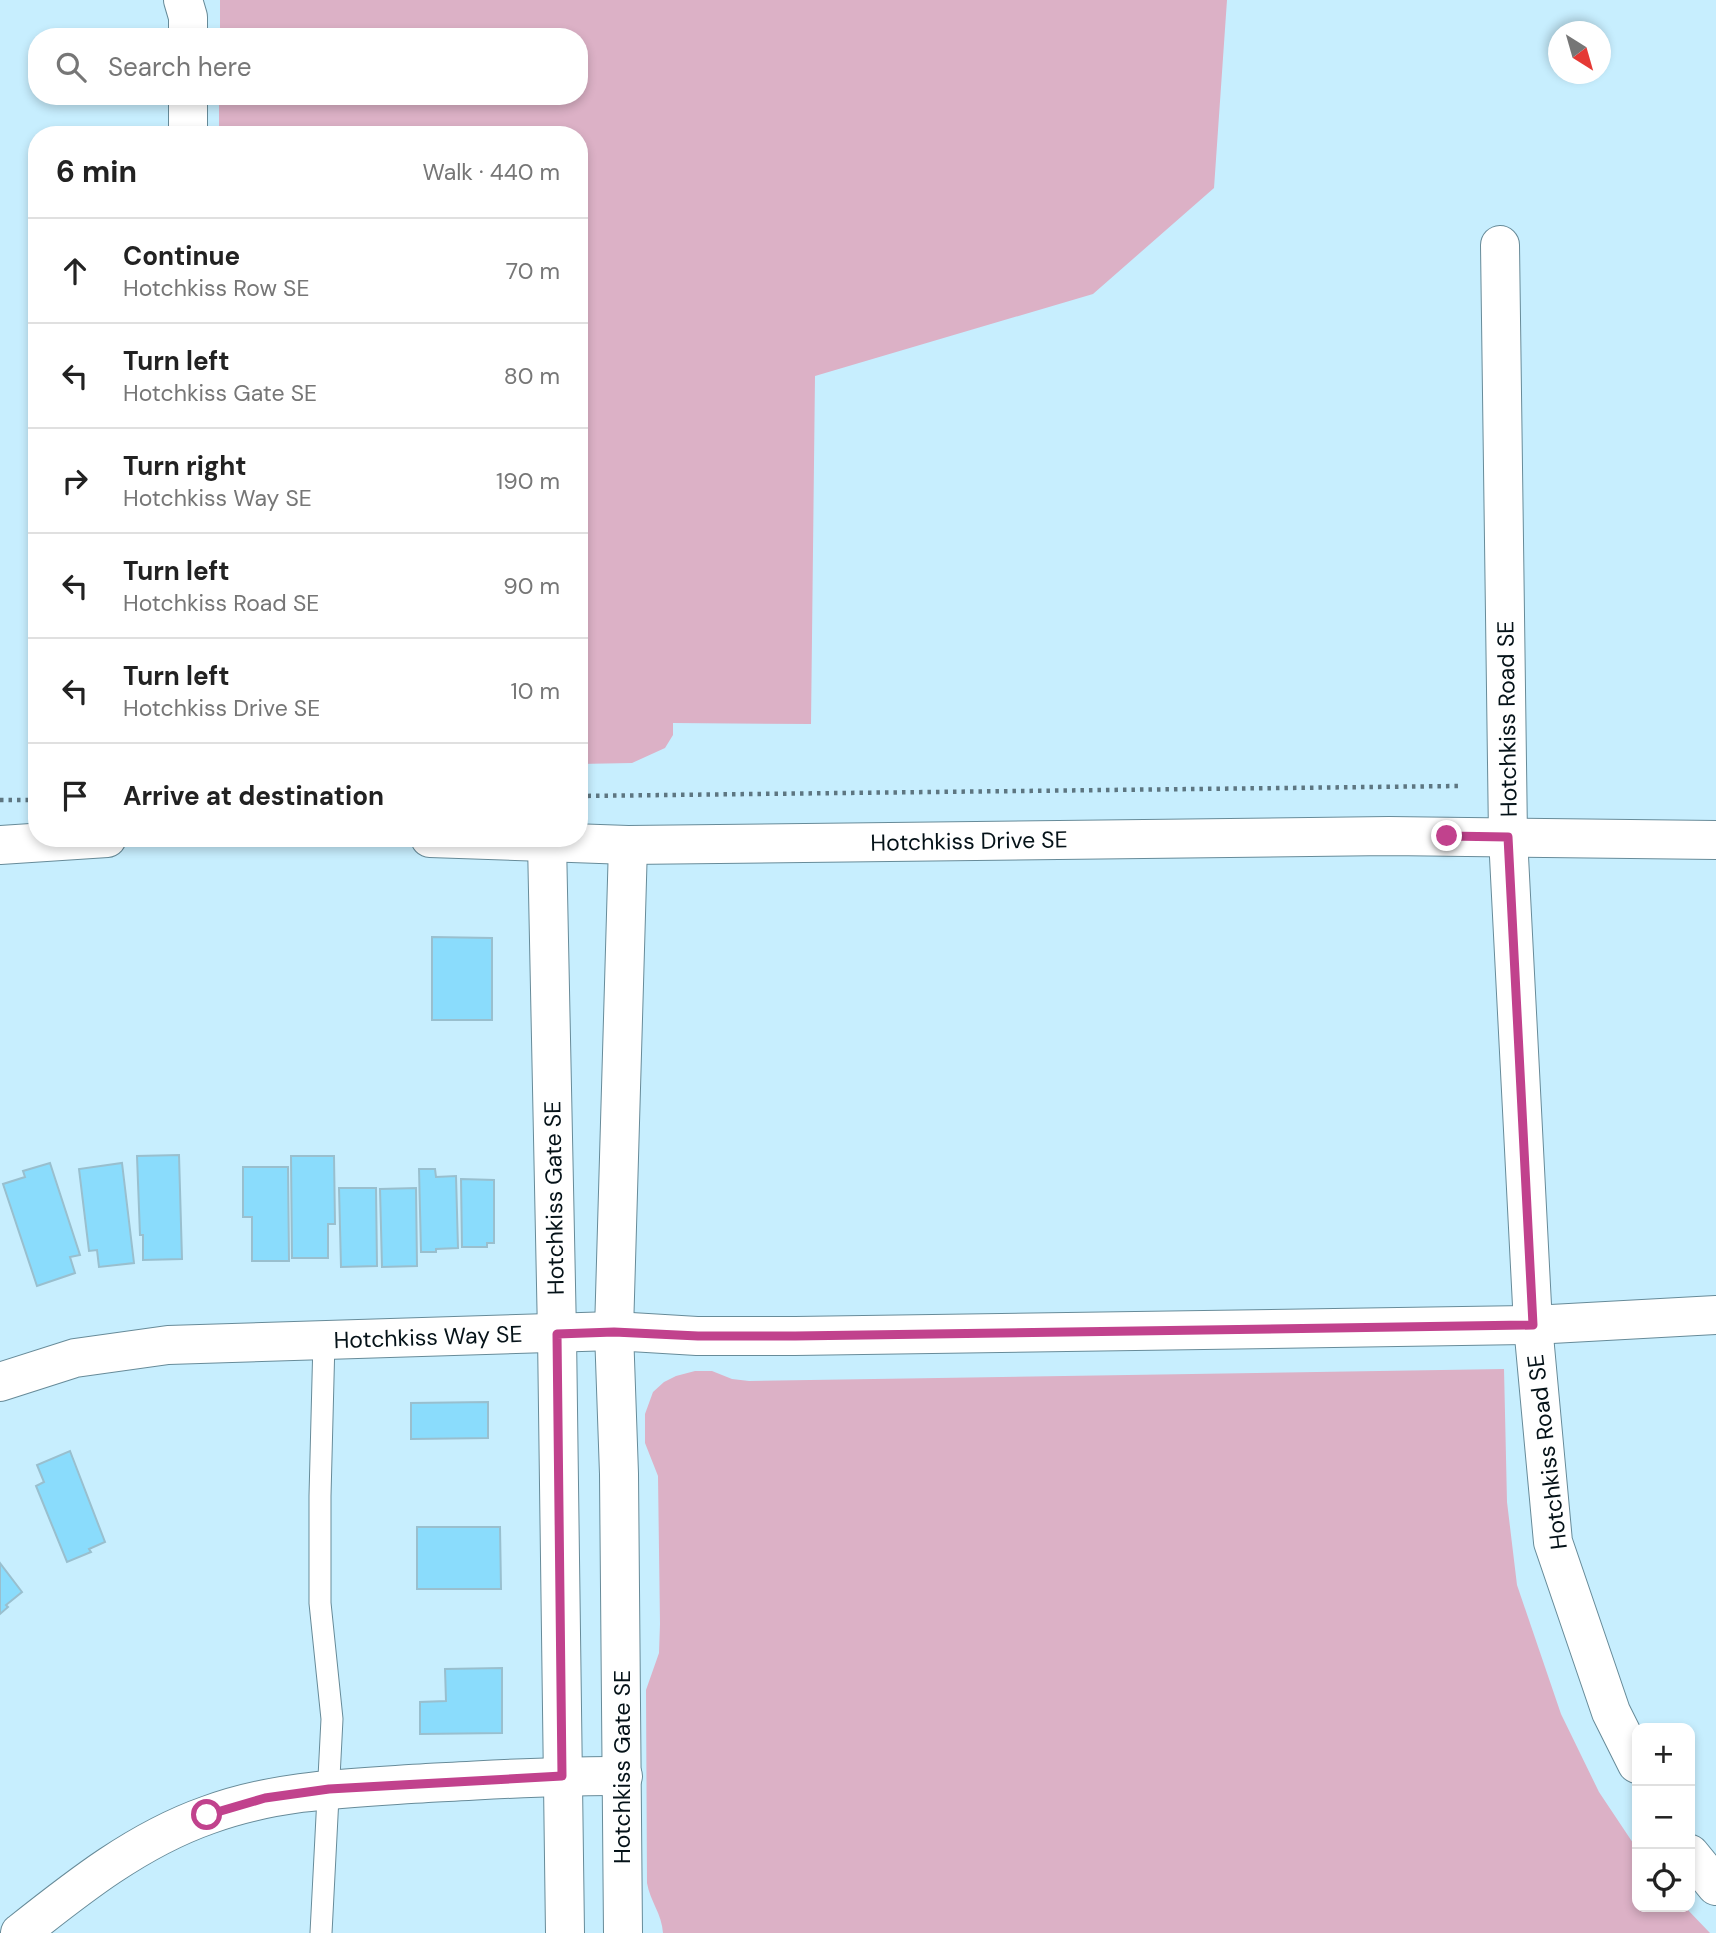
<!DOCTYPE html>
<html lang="en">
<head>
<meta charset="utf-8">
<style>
	body { margin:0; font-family:"DM Sans",sans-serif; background:#f6f6f6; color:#222 }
	.controls { position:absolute; right:21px; bottom:21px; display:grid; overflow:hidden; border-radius:14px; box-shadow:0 4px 10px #0003 }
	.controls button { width:63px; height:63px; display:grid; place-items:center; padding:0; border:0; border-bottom:2px solid #e0e0e0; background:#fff; color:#222; font:35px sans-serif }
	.compass { position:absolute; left:1548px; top:21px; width:63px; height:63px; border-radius:50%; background:#fff; box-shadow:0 4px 10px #0003; rotate:143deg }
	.stop { position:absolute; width:21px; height:21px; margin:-16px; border:5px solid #c1428d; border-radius:50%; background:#fff }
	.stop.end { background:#c1428d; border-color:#fff; box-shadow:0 2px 7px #0008 }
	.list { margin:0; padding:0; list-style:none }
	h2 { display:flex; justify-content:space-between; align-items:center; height:91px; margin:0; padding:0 28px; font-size:30px }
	h2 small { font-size:23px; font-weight:400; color:#767676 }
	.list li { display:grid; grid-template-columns:46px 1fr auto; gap:21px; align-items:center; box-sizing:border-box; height:105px; padding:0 28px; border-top:2px solid #e0e0e0 }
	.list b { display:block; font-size:26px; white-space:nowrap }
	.list p { margin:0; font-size:23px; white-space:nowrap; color:#767676 }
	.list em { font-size:23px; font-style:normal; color:#767676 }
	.icon { flex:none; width:38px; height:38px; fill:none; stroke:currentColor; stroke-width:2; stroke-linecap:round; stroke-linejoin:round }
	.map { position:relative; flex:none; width:1716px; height:1933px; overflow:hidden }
	.search { position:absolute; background:#fff; box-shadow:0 4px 10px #0003; left:28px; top:28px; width:560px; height:77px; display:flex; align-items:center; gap:18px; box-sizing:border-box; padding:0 24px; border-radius:28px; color:#767676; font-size:26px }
	.panel { position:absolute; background:#fff; box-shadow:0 4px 10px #0003; left:28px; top:126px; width:560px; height:721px; border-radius:28px }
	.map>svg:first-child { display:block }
</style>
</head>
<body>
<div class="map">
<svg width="1716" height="1933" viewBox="0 0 1716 1933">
	<rect width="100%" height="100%" fill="#c7eefe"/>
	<g fill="#dcb1c6">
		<polygon points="220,0 1227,0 1214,188 1093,294 815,376 811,724 673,723 673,735 665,748 632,763 579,764 579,135 219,135 219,96 579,96 579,37 220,37"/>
		<path d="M1504 1369 1507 1502 1517 1585 1561 1714 1599 1792 1637 1849V1907H1685L1710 1933H663C662 1914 650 1901 647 1883L646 1690 659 1653 660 1624 658 1476 645 1443V1414L653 1392 664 1382 676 1376 695 1371H712L732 1379 749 1381Z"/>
	</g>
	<g fill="#8adcfc" stroke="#99bfce" stroke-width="2">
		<polygon points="432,937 492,938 492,1020 432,1020"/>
		<polygon points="179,1155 182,1259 143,1260 143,1235 140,1235 137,1156"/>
		<polygon points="291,1156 334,1156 335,1224 328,1224 328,1258 292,1258"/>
		<polygon points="50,1163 80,1255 70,1257 75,1273 37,1286 3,1184 25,1177 23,1171"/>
		<polygon points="122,1163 134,1263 99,1267 97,1250 89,1251 79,1169"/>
		<polygon points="243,1167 288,1167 289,1261 252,1261 252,1217 243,1217"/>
		<polygon points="419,1169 435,1169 436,1177 456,1176 458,1248 436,1249 436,1252 421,1252"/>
		<polygon points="461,1179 494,1180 494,1243 487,1243 487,1247 462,1247"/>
		<polygon points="339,1188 376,1188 377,1266 341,1267"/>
		<polygon points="416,1188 417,1266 382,1267 380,1189"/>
		<polygon points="488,1402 488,1438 411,1439 411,1403"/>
		<polygon points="70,1451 105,1542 89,1549 91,1552 67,1562 36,1486 44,1482 37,1465"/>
		<polygon points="417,1527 500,1527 501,1589 417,1589"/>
		<polygon points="0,1563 22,1592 6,1605 8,1607 0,1614"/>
		<polygon points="502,1668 502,1733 420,1734 420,1702 446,1701 445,1669"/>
	</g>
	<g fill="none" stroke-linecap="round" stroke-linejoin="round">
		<g stroke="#678b99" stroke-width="23">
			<polyline id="service" points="321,1933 332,1719 320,1603 320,1496 324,1340"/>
		</g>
		<g stroke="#678b99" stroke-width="40">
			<g id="minor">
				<polyline points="183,0 188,17 188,37"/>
				<polyline points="188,96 188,135"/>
				<polyline points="1500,245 1508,837 1533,1325 1553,1542 1611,1712 1637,1764"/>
				<polyline points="430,838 628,845 1389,836 1716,840"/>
				<polyline points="547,842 557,1334 565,1933"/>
				<polyline points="0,845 107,838"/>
				<polyline points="0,1382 75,1358 168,1345 614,1331 697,1336 795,1336 1533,1325 1716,1315"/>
				<polyline points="1690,1854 1716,1886"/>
				<path d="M20 1933C78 1887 137 1840 208 1815 278 1789 353 1788 427 1783 492 1780 557 1775 623 1776"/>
				<polyline points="623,1933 619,1474 614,1331 628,845"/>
			</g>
		</g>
		<g stroke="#5d7681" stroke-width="4.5" stroke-dasharray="3.5 5" stroke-linecap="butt">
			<polyline points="579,796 1458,786"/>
			<polyline points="0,800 37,800"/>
		</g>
		<use href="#service" stroke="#fff" stroke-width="21"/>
		<use href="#minor" stroke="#fff" stroke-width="38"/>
	</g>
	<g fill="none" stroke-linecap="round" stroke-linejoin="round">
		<polyline stroke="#c1428d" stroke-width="9" points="207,1815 265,1798 329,1789 562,1776 557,1334 614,1332 698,1336 795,1336 1533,1325 1508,837 1447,836"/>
	</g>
	<g text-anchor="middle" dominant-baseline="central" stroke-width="5" stroke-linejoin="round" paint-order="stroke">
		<g font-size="23" fill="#051218" stroke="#fff">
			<text transform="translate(1507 719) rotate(-91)">Hotchkiss Road SE</text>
			<text transform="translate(969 841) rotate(-1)">Hotchkiss Drive SE</text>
			<text transform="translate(554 1198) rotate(-91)">Hotchkiss Gate SE</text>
			<text transform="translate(428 1337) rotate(-2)">Hotchkiss Way SE</text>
			<text transform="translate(1547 1452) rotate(-97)">Hotchkiss Road SE</text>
			<text transform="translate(622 1767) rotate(-90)">Hotchkiss Gate SE</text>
		</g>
	</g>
</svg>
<div class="controls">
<button>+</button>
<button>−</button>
<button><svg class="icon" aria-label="locate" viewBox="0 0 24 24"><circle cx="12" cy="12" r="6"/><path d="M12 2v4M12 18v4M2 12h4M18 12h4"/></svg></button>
</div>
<svg class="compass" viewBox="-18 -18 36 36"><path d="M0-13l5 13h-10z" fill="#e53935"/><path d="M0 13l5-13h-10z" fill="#767676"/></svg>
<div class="stop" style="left:207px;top:1815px"></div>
<div class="stop end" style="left:1447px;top:836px"></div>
<div class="search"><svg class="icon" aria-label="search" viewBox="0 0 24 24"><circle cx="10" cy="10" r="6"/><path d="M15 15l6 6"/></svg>Search here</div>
<section class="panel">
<h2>6 min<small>Walk · 440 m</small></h2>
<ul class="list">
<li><svg class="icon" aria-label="ahead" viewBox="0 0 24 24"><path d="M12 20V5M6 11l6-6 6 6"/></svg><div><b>Continue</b><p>Hotchkiss Row SE</p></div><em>70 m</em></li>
<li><svg class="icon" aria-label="left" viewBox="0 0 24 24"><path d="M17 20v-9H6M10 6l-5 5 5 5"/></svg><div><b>Turn left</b><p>Hotchkiss Gate SE</p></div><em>80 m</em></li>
<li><svg class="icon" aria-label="right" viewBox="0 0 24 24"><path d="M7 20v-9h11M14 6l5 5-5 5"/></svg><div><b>Turn right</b><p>Hotchkiss Way SE</p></div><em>190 m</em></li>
<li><svg class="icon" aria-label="left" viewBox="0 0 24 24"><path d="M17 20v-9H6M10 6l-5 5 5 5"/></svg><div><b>Turn left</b><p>Hotchkiss Road SE</p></div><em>90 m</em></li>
<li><svg class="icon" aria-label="left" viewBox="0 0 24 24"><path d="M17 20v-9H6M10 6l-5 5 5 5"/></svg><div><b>Turn left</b><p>Hotchkiss Drive SE</p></div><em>10 m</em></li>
<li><svg class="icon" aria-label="arrive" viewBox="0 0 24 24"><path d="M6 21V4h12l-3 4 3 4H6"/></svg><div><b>Arrive at destination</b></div></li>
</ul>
</section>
</div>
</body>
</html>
